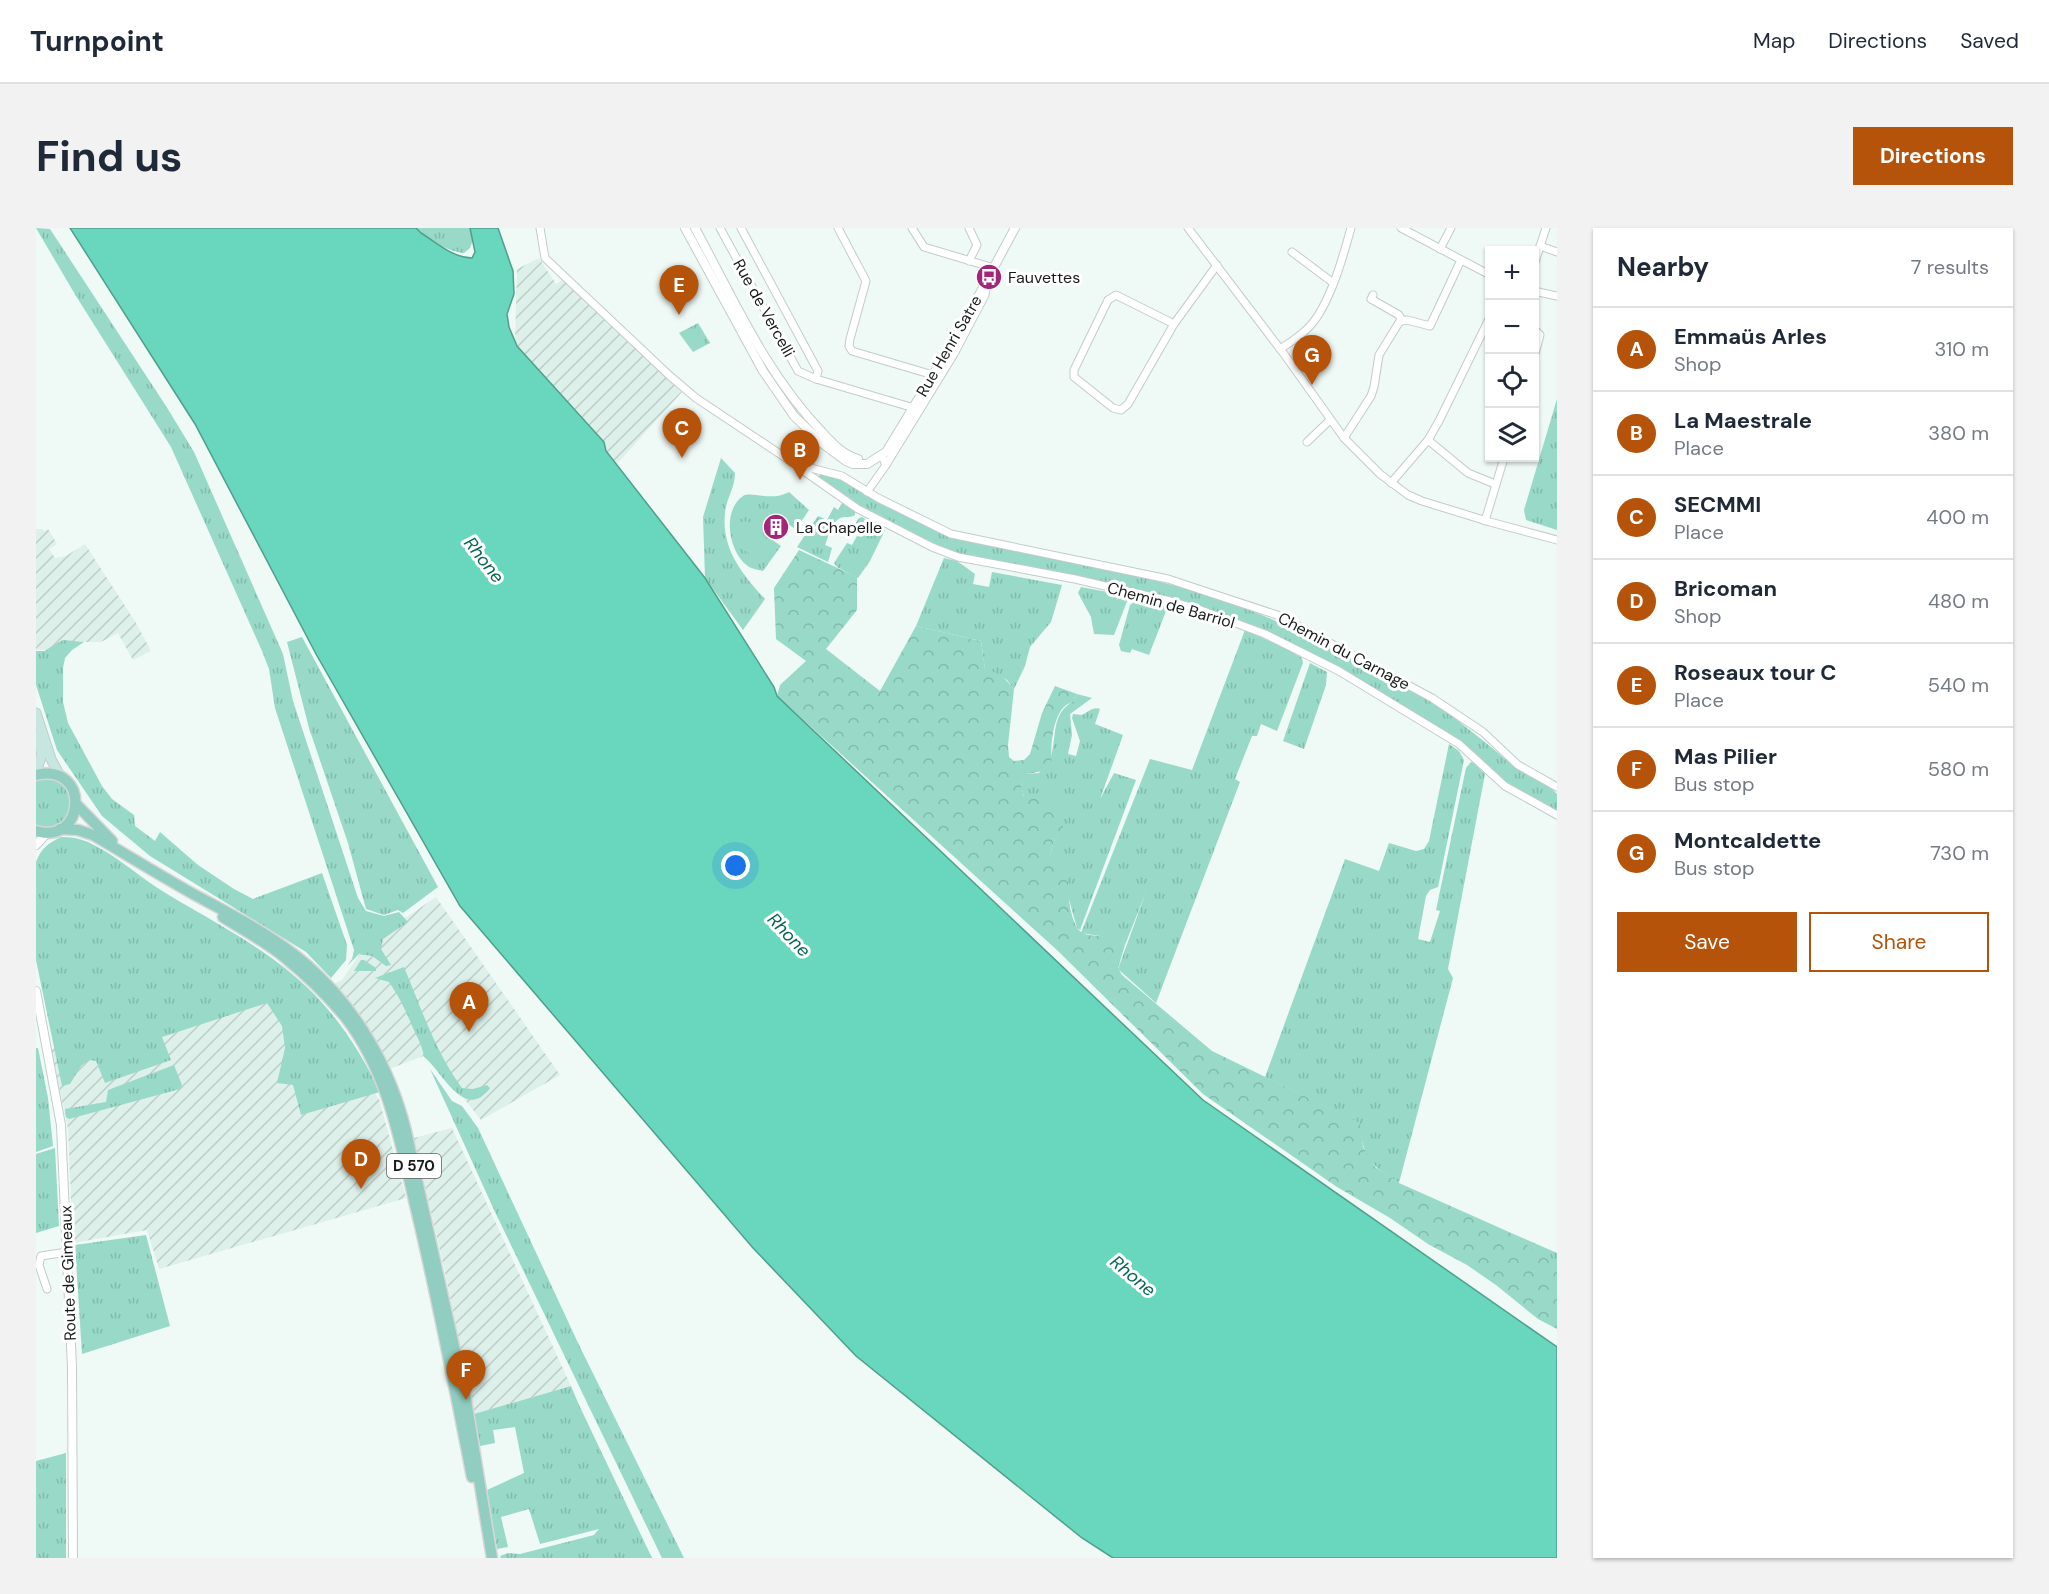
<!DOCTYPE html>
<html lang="en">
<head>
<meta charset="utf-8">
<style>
	body { margin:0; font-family:"DM Sans",sans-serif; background:#f2f2f3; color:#1f2937 }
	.controls { position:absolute; right:18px; top:18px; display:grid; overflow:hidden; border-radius:0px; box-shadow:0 2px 4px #0004 }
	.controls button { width:54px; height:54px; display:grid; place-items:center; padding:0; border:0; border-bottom:2px solid #e0e1e3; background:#fff; color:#1f2937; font:30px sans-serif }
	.you { position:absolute; left:700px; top:638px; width:21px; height:21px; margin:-15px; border:4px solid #fff; border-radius:50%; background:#1a73e8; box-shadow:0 0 0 9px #1a73e833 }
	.badge { display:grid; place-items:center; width:39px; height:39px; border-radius:50%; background:#b45309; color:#fff; font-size:20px; font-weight:700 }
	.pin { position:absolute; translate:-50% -50px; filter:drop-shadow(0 2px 3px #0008) }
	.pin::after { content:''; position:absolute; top:32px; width:21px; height:18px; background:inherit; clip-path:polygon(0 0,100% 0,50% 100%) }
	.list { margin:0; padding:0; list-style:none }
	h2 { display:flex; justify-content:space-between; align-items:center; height:78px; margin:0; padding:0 24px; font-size:26px }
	h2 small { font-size:20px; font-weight:400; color:#747a83 }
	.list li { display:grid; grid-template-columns:39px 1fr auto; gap:18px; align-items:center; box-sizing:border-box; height:84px; padding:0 24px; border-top:2px solid #e0e1e3 }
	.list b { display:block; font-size:22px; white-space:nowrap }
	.list p { margin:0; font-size:20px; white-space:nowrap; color:#747a83 }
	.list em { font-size:20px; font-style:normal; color:#747a83 }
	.actions { display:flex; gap:12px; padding:18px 24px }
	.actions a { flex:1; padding:14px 0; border:2px solid #b45309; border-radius:0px; text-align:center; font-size:21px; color:#b45309 }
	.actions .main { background:#b45309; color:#fff }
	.icon { flex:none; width:33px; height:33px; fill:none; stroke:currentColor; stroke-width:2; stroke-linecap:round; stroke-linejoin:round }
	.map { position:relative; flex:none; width:1521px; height:1330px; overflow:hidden; border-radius:0px }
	header { display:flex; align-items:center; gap:36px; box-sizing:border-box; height:84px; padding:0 30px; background:#fff; border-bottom:2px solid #e0e1e3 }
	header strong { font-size:28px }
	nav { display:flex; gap:33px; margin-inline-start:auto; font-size:21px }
	.intro { display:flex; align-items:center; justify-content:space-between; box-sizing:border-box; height:144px; padding:0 36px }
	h1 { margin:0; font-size:42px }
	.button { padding:15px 27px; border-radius:0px; background:#b45309; color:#fff; font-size:21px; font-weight:700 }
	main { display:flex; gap:36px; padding:0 36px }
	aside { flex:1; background:#fff; border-radius:0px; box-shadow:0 2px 4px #0004 }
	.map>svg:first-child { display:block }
</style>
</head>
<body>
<header>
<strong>Turnpoint</strong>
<nav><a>Map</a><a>Directions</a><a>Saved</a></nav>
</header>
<div class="intro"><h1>Find us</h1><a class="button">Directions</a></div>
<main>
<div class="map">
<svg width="1521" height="1330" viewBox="0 0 1521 1330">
	<defs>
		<pattern id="industrial-furrows" width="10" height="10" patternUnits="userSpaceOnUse" patternTransform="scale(1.5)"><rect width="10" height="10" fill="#ddf0ea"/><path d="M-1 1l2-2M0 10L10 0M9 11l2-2" fill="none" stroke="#bdcdc8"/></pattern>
		<pattern id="grass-tufts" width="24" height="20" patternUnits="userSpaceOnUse" patternTransform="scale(1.5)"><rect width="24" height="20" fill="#98d9c8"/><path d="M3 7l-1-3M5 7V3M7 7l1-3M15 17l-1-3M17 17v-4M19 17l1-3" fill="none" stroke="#82baab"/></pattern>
		<pattern id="forest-crowns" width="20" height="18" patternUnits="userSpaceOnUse" patternTransform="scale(1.5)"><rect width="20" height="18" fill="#98d9c8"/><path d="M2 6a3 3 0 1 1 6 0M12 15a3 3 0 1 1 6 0" fill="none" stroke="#82baab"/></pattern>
	</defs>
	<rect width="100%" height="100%" fill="#eff9f6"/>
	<g fill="url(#industrial-furrows)">
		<polygon points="503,30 520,56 528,51 646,164 580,237 570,223 568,214 481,118 479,111 481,41"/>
		<polygon points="0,301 7,301 8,303 12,301 21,316 13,321 19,330 30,328 49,316 100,395 115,423 97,432 82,405 65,414 24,414 17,421 0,422"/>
		<polygon points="400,669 524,847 445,892 393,826 353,841 321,787 298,756 306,752 331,716"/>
		<polygon points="269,764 343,871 370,970 123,1041 111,1002 37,1015 32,901 15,821 115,792"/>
		<polygon points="416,900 535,1158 438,1186 408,1040 378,910"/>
	</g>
	<g fill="url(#grass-tufts)">
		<polygon points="0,0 14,1 130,178 158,224 247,426 257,473 322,670 330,683 348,688 363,684 372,694 347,711 345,721 355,737 350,738 336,728 323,726 311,738 316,731 318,722 239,480 233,441 226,423 135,219 40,68"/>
		<path d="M380 0H434L437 12 434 20 428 25C413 24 390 11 380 0Z"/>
		<polygon points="662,95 674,115 657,124 643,105"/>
		<polygon points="1521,171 1521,302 1490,292 1488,282"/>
		<path d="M685 230 699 245C699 260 690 271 689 285 685 321 707 347 729 371L707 402 669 350 667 289Z"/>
		<path d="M784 246 793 247 805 252 847 277 914 309 1073 341 1160 363 1209 380 1271 406 1406 480 1455 519 1475 536 1516 561 1521 566V583L1472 557 1418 510 1392 493 1312 445 1242 409 1196 390 924 328C873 311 826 281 782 250Z"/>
		<path d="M753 264 773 282 763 297 764 301 762 303 741 288 728 306 745 318 727 343C723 342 717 341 713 339 693 326 685 283 707 268 715 263 736 274 753 264Z"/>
		<path d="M806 275 819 284V287C814 290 810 288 804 290 796 294 792 309 789 317L796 320 792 334 761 319 782 288 791 292 798 279 802 282Z"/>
		<polygon points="826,289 849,302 834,333 822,350 801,339 798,335 811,315 816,317 821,308 826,309 828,302 820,299 817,305 816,301 823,290"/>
		<polygon points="908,330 921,333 939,346 937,356 953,359 956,344 1026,357 1015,394 994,419 989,438 978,461 971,452 949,441 945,413 880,398"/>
		<polygon points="1045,359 1087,367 1092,371 1078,407 1058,406 1055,389 1042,365"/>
		<polygon points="1104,369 1128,375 1132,378 1113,427 1096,421 1094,425 1085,423 1083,417 1094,377"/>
		<polygon points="1209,402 1251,421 1266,430 1267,435 1241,503 1225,496 1221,508 1216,508 1199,551 1204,554 1120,775 1082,741 1110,664 1089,717 1077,710 1045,705 1114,531 1156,542"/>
		<polygon points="266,409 402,659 367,685 362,682 348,687 330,681 312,615 273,500 251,414"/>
		<polygon points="27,412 48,414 36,422 29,430 27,440 27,474 32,495 66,558 76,571 98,587 99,598 119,613 124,604 162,637 198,661 217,671 286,645 311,717 310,732 295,750 270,724 114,628 66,588 21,522 0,457 0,423 8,423"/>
		<polygon points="1274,435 1291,444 1290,457 1268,521 1247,513"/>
		<path d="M1041 466 1056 470 1034 486 1036 507 1032 526 1040 528 1044 513 1036 490 1037 486 1046 487C1052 484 1057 478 1064 481L1059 496 1087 507 1064 571 1078 545 1100 552 1044 702 1041 700 1030 661 1032 644 1019 634 1014 626 1018 613 1027 600 988 569 985 556 990 546 1003 545C1007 540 1013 534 1015 529 1021 507 1015 485 1038 473Z"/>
		<path d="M1413 516 1423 523 1428 532 1402 659 1394 662 1390 668 1382 711 1394 714 1404 683 1400 682 1430 540 1435 534 1438 535 1449 546 1412 741 1417 750 1363 955C1333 936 1328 931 1323 895L1229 849 1309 631 1343 643 1353 615 1380 623 1388 621 1393 613Z"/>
		<path d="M3 551C7 551 13 551 17 551 48 557 35 610 0 597V552Z"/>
		<path d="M25 609C35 609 42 610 52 614 76 625 98 644 120 659 174 693 233 720 278 766 307 796 326 827 344 864L265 887 257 857 241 855 249 820 246 798 231 775 126 809 135 832 69 855 60 833 53 832 45 838 34 856 26 858 0 732V634C5 620 13 615 25 609Z"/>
		<polygon points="325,732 328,732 340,740 340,743 318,743"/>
		<path d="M368 739C385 780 400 825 426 860L437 861 451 857 454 860C428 895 405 841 388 829 386 815 379 806 374 793 368 779 362 767 353 754L339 750Z"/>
		<polygon points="0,820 2,820 12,870 17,918 0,924"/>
		<polygon points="138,837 146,857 144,861 33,891 30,889 29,881 70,874 72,862"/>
		<polygon points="394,841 416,873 426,878 442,900 543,1117 648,1330 626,1330 459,984"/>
		<polygon points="19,920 23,998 0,1005 0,926"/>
		<polygon points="1473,1004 1521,1025 1521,1039"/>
		<polygon points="110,1007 134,1098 46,1126 39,1017"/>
		<polygon points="535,1158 543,1177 616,1330 465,1330 464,1328 472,1325 484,1326 558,1307 563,1301 504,1316 493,1281 465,1289 472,1319 461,1321 451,1262 488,1245 479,1199 457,1202 459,1215 444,1218 438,1186"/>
		<polygon points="30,1225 30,1330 0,1330 0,1233"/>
	</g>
	<path fill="url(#forest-crowns)" d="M763 322 821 349V382L790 421 844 463 880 398 945 413 949 441C962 444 970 451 978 461L972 517 973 529 978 533 988 532 994 526 1006 485 1019 458 1041 466 1038 473C1035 475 1032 475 1029 478 1016 489 1013 525 1017 541L991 546 985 556 988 569 1008 564 1026 581 1027 601 1018 613 1014 626 1023 637 1035 641C1028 652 1034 697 1045 704 1054 710 1067 706 1077 710 1081 711 1086 715 1089 717L1082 740 1086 747 1176 823 1324 895 1327 919 1339 939 1363 955 1473 1004 1521 1038V1101L1502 1091 1460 1057 1431 1037 1392 1016 1354 990 1301 959 1167 866 1022 723 741 468 744 457 770 433 740 411 738 360Z"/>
	<path fill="#98d9c8" d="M708 293C714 294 722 296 725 302 732 311 726 323 717 327 703 320 693 313 698 296Z"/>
	<path fill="#68d7be" stroke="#509f8d" stroke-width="1.5" d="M34 0H380L385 5C400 14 417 30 436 30L439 24 434 0H462L477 43 478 66 471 86 473 99 481 118 568 214 570 223 669 350 738 459 741 468 1167 872 1521 1119V1330H1077L1046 1310 820 1128 717 1020 424 678 280 426 159 196Z"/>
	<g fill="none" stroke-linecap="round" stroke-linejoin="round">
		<g stroke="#c3ccca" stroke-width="9">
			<g id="minor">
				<polyline points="504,0 509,30 634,148 660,170 759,236 806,248 842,270 915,306 1132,351 1244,388 1396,470 1447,504 1482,537 1521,559"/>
				<polyline points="684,0 762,143 780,151 782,143 705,0"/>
				<polyline points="802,0 830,53 814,111 813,118 816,123 897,147"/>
				<polyline points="876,0 888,19 958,40"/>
				<polyline points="1152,0 1248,126 1308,210 1344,246 1372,267 1386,273 1454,294 1521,312"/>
				<polyline points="1365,0 1454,47"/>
				<polyline points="1504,18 1521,24"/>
				<polyline points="1404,21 1415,0"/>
				<polyline points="1256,24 1296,54"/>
				<polyline points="933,33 941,17 933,0"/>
				<polyline points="1498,37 1510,0"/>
				<polyline points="1498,63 1521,68"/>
				<polyline points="1337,67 1335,71 1363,87 1366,93"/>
				<polyline points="1138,96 1080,67 1072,72 1038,142 1038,149 1077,180 1085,182 1092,176 1138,96 1181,37"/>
				<polyline points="1498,101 1504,107 1498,129"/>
				<path d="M1244 121C1255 114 1265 108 1274 98 1294 76 1307 29 1315 0"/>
				<polyline points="780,151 878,180"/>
				<polyline points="1308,210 1335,168 1338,159 1343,127 1364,93 1371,92 1394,98 1425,32"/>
				<polyline points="1392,212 1432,245 1459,256"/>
				<polyline points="1271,214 1294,192"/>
				<polyline points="850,237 918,126 949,67 951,56"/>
				<polyline points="762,239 822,281 896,319 922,329 1039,351 1134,373 1162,381 1229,406 1303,443 1423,516 1469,558 1521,587"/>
				<polyline points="1355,255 1392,212 1403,193 1454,89"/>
				<polyline points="831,264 850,237 846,228"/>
				<polyline points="1449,293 1468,230"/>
				<polyline points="11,1061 3,1037 5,1028 31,1024"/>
			</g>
		</g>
		<g stroke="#c3ccca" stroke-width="10">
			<g id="tertiary">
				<polyline points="649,0 727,143 758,188 787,216 810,233 817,236 831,236 850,224 923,104 979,0"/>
				<path d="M659 0C697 70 730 146 786 204 796 215 807 227 822 231"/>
				<polyline points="0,617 11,605"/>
				<polyline points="0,763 25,897 36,1139 37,1330"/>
			</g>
		</g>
		<g stroke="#c3ccca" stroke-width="11">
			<g id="secondary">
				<polyline points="0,485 15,531 24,548"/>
				<polyline points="0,506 6,526 0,544"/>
			</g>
		</g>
		<g stroke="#d6d6d6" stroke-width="13">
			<g id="primary">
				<path d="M0 547C55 534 50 618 0 603"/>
				<polyline points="40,576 76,613"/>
				<path d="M24 601 42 602 57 607C91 627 125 648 159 667 198 688 238 708 271 737 321 781 354 839 370 903L430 1172 456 1330"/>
				<path d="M187 689C207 702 230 714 248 729 270 747 292 768 310 790 353 846 365 918 381 985 402 1073 419 1161 436 1249"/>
			</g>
		</g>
		<use href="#minor" stroke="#fff" stroke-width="7"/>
		<use href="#tertiary" stroke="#fff" stroke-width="8"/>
		<use href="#secondary" stroke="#c8e6e0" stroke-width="9"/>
		<use href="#primary" stroke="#91cdc0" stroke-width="10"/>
	</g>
	<defs>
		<g id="bus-disc" transform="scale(1.35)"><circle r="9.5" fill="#a32679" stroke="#fff"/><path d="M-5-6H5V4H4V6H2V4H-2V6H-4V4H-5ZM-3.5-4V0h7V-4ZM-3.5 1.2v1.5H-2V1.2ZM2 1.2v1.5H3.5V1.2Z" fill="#fff"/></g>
		<g id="building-disc" transform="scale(1.35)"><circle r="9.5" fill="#a32679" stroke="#fff"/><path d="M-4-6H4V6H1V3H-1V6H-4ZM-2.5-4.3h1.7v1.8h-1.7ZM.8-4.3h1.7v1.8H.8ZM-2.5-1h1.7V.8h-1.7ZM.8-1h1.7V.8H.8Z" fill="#fff"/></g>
	</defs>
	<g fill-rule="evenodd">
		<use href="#bus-disc" x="953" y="49"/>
		<use href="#building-disc" x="740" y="299"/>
	</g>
	<g text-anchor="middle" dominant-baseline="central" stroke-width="6" stroke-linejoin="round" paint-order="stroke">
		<rect fill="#fff" stroke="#5e605f" stroke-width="1.5" x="351" y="926" width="54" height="24" rx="4.5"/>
		<g font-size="15" font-weight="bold" fill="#191c1b">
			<text x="378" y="938">D 570</text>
		</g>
		<g font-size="16" fill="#191c1b" stroke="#fff" text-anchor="start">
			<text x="972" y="49">Fauvettes</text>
			<text x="760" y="299">La Chapelle</text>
		</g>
		<g font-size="16" fill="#191c1b" stroke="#fff">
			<text transform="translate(728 80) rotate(61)">Rue de Vercelli</text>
			<text transform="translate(913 118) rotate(-60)">Rue Henri Satre</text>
			<text transform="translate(1135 377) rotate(16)">Chemin de Barriol</text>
			<text transform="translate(1308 423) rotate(28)">Chemin du Carnage</text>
			<text transform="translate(32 1045) rotate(-92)">Route de Gimeaux</text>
		</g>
		<g font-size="18" font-style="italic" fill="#056655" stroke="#fff">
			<text transform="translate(448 332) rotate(52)">Rhone</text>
			<text transform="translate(753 707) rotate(46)">Rhone</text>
			<text transform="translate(1097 1048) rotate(40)">Rhone</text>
		</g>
	</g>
</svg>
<div class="controls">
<button>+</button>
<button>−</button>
<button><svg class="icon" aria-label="locate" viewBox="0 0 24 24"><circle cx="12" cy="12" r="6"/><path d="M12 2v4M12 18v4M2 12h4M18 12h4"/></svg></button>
<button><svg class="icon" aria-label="layers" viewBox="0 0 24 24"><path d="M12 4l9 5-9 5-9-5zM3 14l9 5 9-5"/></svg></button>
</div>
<div class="you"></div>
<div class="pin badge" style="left:433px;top:804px">A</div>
<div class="pin badge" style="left:764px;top:252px">B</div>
<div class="pin badge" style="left:646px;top:230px">C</div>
<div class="pin badge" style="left:325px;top:961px">D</div>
<div class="pin badge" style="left:643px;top:87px">E</div>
<div class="pin badge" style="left:430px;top:1172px">F</div>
<div class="pin badge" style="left:1276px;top:157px">G</div>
</div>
<aside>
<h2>Nearby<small>7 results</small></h2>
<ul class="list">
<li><span class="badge">A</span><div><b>Emmaüs Arles</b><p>Shop</p></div><em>310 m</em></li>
<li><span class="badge">B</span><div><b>La Maestrale</b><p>Place</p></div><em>380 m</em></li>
<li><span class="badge">C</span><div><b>SECMMI</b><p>Place</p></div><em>400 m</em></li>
<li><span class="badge">D</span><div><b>Bricoman</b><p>Shop</p></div><em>480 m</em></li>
<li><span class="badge">E</span><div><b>Roseaux tour C</b><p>Place</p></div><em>540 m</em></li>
<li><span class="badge">F</span><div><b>Mas Pilier</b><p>Bus stop</p></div><em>580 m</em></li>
<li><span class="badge">G</span><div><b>Montcaldette</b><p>Bus stop</p></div><em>730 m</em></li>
</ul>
<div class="actions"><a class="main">Save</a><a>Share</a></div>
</aside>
</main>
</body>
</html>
